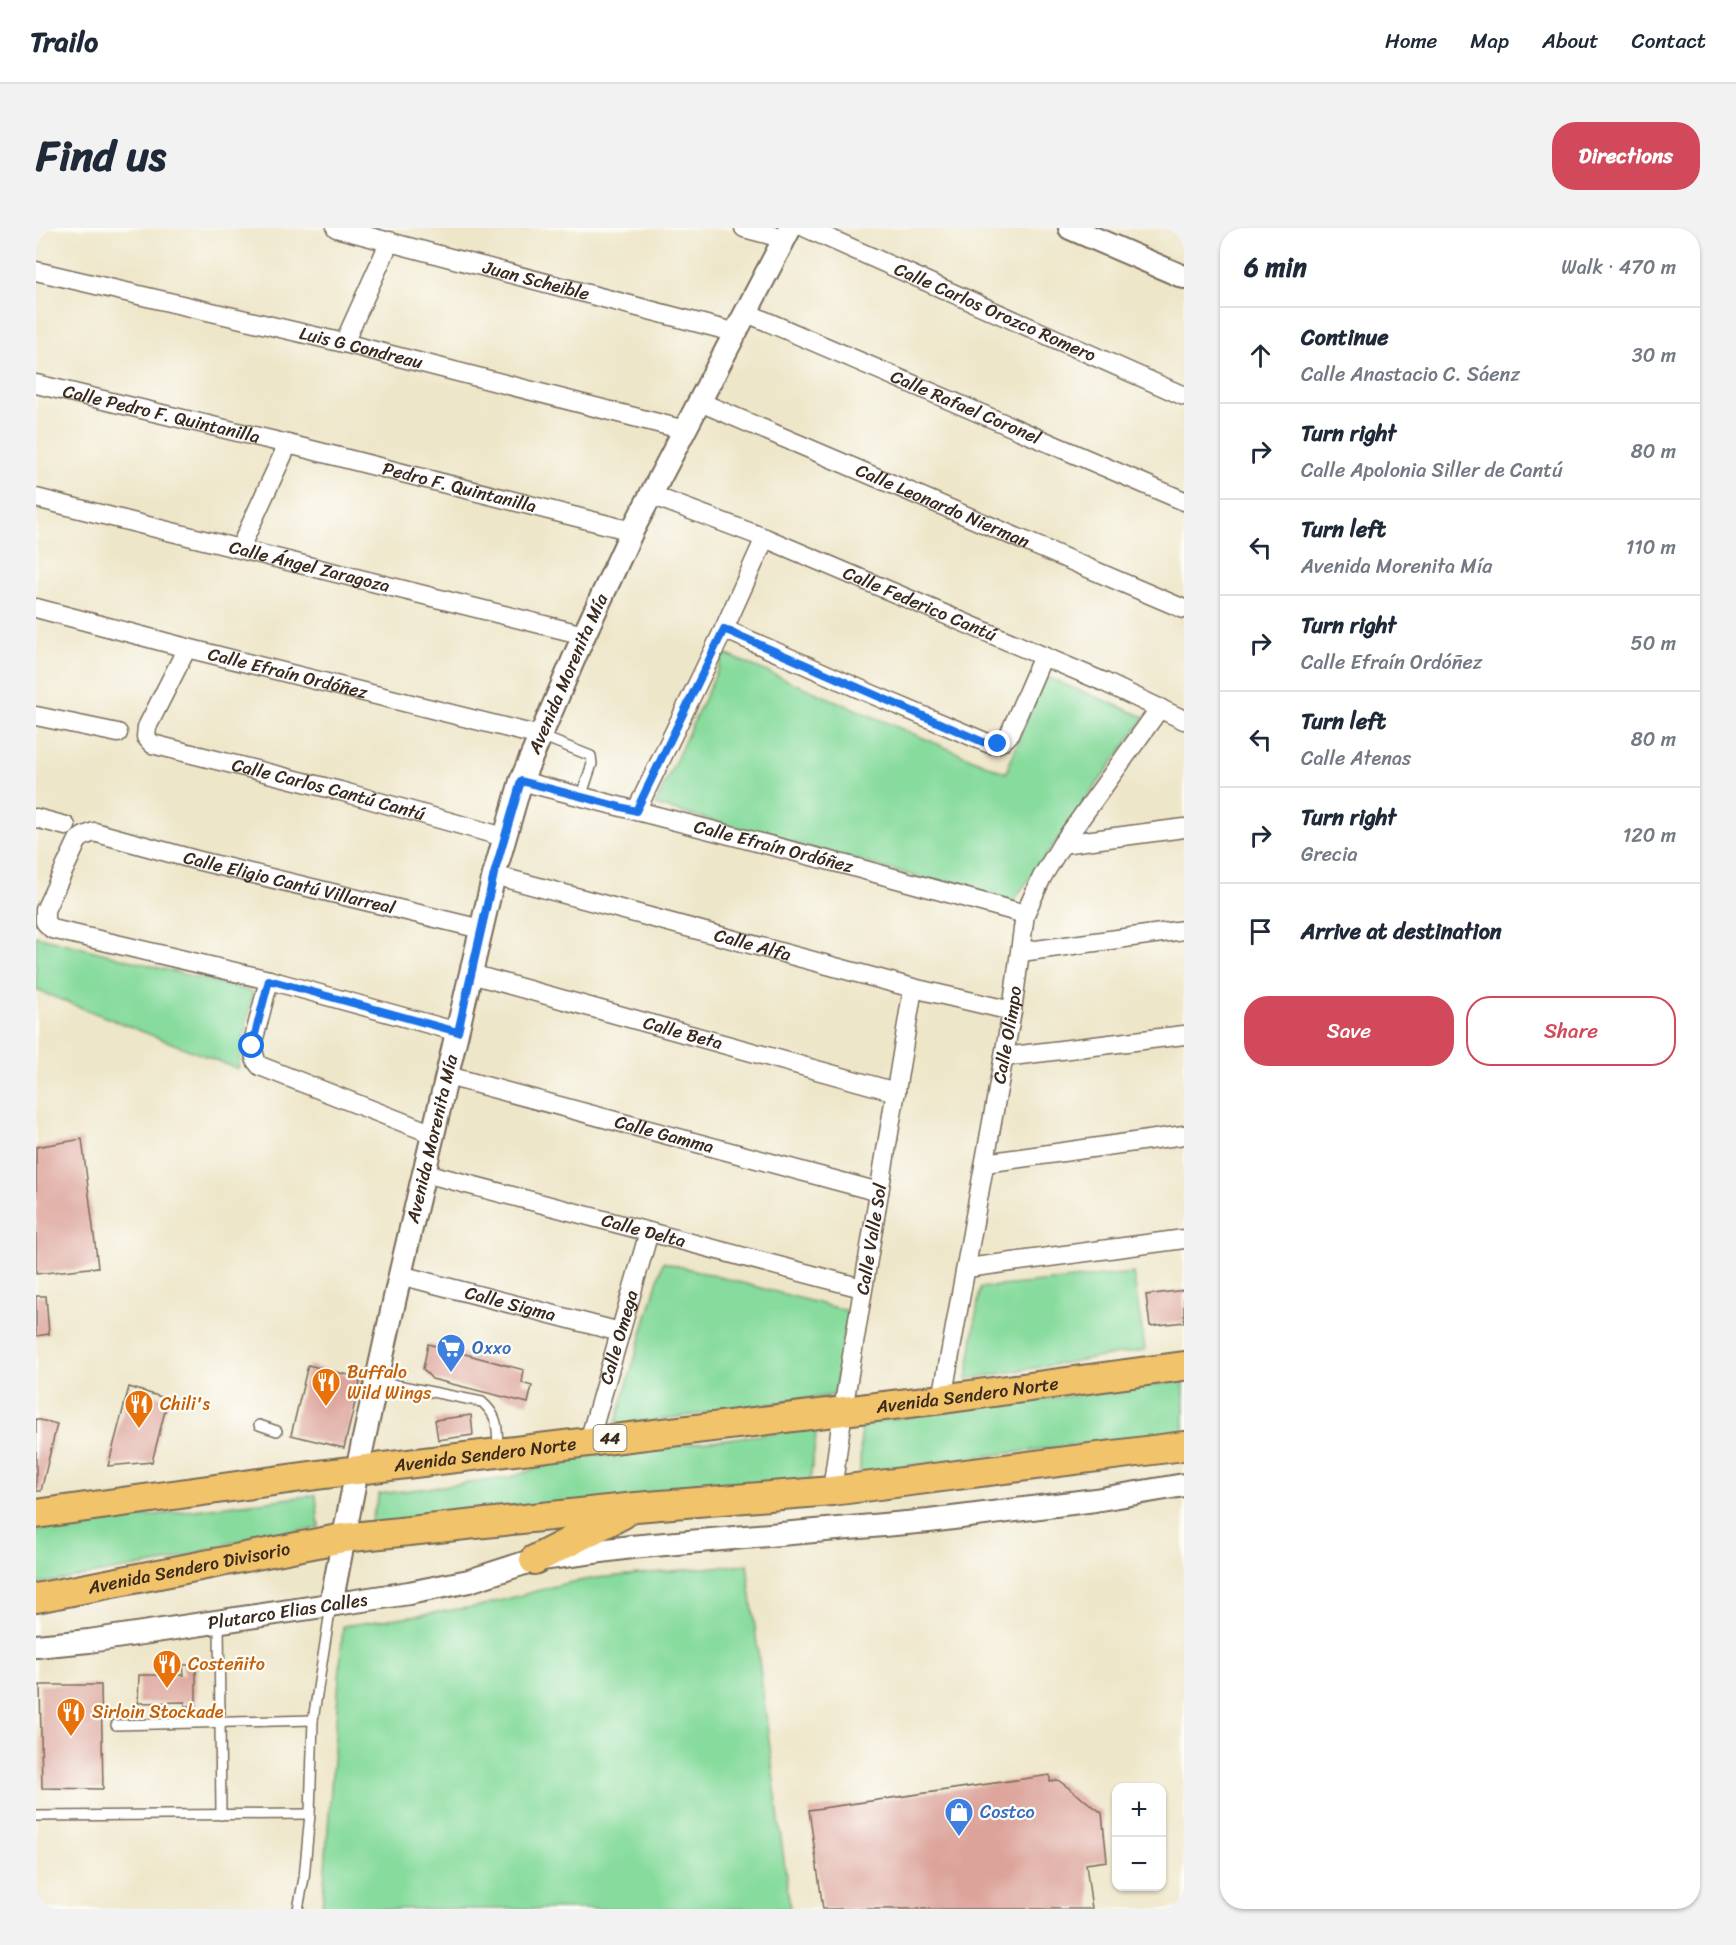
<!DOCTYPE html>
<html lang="en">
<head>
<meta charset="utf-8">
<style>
	body { margin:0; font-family:Sriracha,sans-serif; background:#f2f2f3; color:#1f2937 }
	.controls { position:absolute; right:18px; bottom:18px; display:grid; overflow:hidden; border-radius:12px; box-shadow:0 2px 4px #0004 }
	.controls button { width:54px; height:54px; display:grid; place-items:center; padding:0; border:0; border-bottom:2px solid #e0e1e3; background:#fff; color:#1f2937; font:30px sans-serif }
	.stop { position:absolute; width:18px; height:18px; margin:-14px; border:4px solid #1a73e8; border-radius:50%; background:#fff }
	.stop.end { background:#1a73e8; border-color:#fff; box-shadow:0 2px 6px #0008 }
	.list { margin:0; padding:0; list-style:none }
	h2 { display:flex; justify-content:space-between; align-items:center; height:78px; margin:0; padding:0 24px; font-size:26px }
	h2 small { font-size:20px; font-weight:400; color:#747a83 }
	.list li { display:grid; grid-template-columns:39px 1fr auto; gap:18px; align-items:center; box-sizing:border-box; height:96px; padding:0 24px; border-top:2px solid #e0e1e3 }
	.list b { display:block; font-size:22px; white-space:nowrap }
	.list p { margin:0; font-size:20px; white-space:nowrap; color:#747a83 }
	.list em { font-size:20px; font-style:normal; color:#747a83 }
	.actions { display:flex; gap:12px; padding:18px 24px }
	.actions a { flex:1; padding:14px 0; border:2px solid #d1495b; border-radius:24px; text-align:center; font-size:21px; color:#d1495b }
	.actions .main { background:#d1495b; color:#fff }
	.icon { flex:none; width:33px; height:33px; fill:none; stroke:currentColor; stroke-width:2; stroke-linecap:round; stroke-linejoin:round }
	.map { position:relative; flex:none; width:1148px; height:1681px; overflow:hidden; border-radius:24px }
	header { display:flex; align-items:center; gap:36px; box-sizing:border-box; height:84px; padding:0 30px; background:#fff; border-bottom:2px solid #e0e1e3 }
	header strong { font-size:28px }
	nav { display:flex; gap:33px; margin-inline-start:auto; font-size:21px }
	.intro { display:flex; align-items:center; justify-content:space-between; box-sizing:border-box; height:144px; padding:0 36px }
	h1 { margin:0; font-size:42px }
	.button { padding:15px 27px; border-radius:24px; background:#d1495b; color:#fff; font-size:21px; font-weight:700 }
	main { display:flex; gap:36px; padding:0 36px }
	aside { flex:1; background:#fff; border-radius:24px; box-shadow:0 2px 4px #0004 }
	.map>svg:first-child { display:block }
</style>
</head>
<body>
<header>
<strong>Trailo</strong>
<nav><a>Home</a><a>Map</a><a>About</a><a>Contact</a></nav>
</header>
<div class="intro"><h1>Find us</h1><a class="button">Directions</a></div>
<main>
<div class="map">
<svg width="1148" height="1681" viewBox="0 0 1148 1681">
	<rect width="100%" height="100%" fill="#fdfcf7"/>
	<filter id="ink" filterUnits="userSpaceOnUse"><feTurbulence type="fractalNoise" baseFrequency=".0167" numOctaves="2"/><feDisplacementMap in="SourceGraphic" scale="12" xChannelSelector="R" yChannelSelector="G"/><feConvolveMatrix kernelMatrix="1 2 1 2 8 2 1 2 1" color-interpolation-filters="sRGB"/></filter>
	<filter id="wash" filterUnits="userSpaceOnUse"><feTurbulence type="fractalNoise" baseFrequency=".008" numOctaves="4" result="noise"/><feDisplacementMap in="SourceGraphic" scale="24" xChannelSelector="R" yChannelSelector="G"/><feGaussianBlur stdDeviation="1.35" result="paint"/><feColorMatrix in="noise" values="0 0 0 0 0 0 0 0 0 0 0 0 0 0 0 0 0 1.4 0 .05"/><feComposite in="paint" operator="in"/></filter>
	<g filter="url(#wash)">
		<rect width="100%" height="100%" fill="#eee6c9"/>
		<g fill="#87db9d" stroke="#61825e" stroke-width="1.5">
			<polygon points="689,426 970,545 1008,448 1109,489 976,675 619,577"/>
			<polygon points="0,708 217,764 202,841 0,762"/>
			<polygon points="627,1034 812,1083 798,1167 579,1198"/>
			<polygon points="1097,1045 1109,1122 931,1151 944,1060"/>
			<polygon points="1148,1153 1148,1203 824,1244 825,1195"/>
			<polygon points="781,1200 774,1253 333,1301 343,1266 472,1250 535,1230"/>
			<polygon points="280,1267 283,1300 190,1316 135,1333 0,1356 0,1302"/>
			<polygon points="711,1336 754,1681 286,1681 307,1398 444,1378 527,1356 560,1350"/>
		</g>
		<g id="blocks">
			<g fill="#dca39a">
				<polygon points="46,911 62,1039 0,1046 0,919"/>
				<polygon points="1148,1062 1148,1094 1114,1098 1110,1067"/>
				<polygon points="0,1068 10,1068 13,1106 0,1108"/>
				<polygon points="392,1116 488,1142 486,1155 496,1158 492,1175 396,1151 387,1141"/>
				<polygon points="272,1137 325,1150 308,1220 255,1207"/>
				<polygon points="93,1159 132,1171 116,1234 72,1238"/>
				<polygon points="435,1187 437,1207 402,1212 399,1192"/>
				<polygon points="0,1191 21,1196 5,1263 0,1263"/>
				<polygon points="147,1437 160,1437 160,1478 149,1478 149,1474 102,1475 103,1447 148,1447"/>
				<polygon points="4,1457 65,1457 67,1561 6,1560"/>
				<polygon points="1014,1547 1014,1553 1022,1552 1066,1585 1071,1633 1050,1636 1056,1681 787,1681 773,1582"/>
			</g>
		</g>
	</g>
	<g filter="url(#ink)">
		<use href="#blocks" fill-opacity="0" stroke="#7a6c5a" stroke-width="1.5"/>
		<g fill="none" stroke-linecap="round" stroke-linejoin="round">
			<g stroke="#7a6c5a" stroke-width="12">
				<g id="service">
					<polyline points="505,508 555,528 556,536 545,569"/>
					<path d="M341 1153 446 1174C463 1189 461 1199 462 1221"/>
					<polyline points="223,1197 241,1203"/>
					<polyline points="183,1394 185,1587"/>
					<polyline points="80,1497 277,1492"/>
					<polyline points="0,1588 274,1586"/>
					<polyline points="262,1681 268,1650 274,1586 277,1492 295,1377"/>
				</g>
			</g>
			<g stroke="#7a6c5a" stroke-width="21">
				<g id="minor">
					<path id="s1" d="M300 0 701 105"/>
					<polyline points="708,0 749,11"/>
					<path id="s2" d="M770 0 1148 168"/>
					<path id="s3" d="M0 43 308 115 649 202"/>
					<path id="s4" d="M711 85 1148 273"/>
					<polyline points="308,115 354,13"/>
					<path id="s5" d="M0 156 252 216 596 303"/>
					<path id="s6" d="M664 174 1148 381"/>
					<path id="s7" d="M615 267 729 310 1068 454 1148 492"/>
					<path id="s8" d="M0 270 548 407"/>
					<polyline points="204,320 252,216"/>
					<path id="s9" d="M0 380 151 420 504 508"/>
					<path d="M688 401 833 465 954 516C963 516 967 514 973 507L1007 428"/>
					<path id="s10" d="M151 420 111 499 110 509 116 516 304 563 468 609"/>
					<polyline points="0,488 82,505"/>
					<path id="s11" d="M485 553 814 638 989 686"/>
					<polyline points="600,583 688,401 729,310"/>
					<polyline points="0,590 30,598"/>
					<polyline points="1026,616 1148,600"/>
					<path id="s12" d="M458 647 877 760 976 783"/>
					<polyline points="985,724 1148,702"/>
					<path id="s13" d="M435 746 860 864"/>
					<polyline points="233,752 216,818 220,833 224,838 397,906"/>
					<path id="s14" d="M422 804 233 752 16 701 9 694V682L42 612 48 608 58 604 160 632 445 701"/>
					<polyline points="968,829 1148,807"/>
					<path id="s15" d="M412 848 843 964"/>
					<polyline points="949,935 1148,907"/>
					<path id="s16" d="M389 945 826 1060"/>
					<polyline points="931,1040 1148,1011"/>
					<path id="s17" d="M364 1047 584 1104"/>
					<path id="s18" d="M906 1171 976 783 989 686 1006 649 1026 616 1124 480"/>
					<path id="s19" d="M553 1213 613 1004"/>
					<path id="s20" d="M796 1263 807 1182 877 760"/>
				</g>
			</g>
			<g stroke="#7a6c5a" stroke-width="26">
				<g id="tertiary">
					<polyline points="1034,0 1148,49"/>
					<path id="s21" d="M295 1376 321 1242 364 1047 458 647 485 553 548 407 596 303 754 0"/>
					<path id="s22" d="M0 1418 53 1413 373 1365 433 1353 498 1332 595 1319 893 1293 1059 1272 1148 1257"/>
				</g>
			</g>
			<g stroke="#7a6c5a" stroke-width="32">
				<g id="primary">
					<path id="s23" d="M0 1286 281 1247 906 1171 1148 1138"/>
					<polyline points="498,1332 587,1286"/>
					<path id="s24" d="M0 1370 307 1310 600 1279 796 1263 1148 1218"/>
				</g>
			</g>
			<use href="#service" stroke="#fff" stroke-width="9"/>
			<use href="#minor" stroke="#fff" stroke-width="18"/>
			<use href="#tertiary" stroke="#fff" stroke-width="22"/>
			<use href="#primary" stroke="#f1c36a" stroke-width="28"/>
		</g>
	</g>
	<g fill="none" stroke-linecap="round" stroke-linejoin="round" filter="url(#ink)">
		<polyline stroke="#1a73e8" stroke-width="8" points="216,818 233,752 422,804 458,646 485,553 600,583 688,401 947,514 962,516"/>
	</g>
	<defs>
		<g id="supermarket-pin" transform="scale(1.5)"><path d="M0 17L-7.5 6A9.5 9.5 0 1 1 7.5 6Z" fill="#3f7fe0" stroke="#fdfcf7"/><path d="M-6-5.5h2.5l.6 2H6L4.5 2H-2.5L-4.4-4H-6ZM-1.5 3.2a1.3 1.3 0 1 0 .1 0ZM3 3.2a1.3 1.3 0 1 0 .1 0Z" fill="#fff"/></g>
		<g id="restaurant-pin" transform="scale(1.5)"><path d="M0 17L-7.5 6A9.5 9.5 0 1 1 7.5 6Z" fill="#e8710a" stroke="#fdfcf7"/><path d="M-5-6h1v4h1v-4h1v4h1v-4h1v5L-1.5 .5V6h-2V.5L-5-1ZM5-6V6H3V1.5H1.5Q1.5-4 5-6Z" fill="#fff"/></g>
		<g id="shop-pin" transform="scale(1.5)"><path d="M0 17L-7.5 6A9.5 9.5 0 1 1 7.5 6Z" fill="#3f7fe0" stroke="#fdfcf7"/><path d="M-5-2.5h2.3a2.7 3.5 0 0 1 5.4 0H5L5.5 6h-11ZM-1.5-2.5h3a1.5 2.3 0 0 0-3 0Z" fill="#fff"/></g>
	</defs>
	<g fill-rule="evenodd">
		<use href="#supermarket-pin" x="415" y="1120"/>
		<use href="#restaurant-pin" x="290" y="1154"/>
		<use href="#restaurant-pin" x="103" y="1176"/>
		<use href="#restaurant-pin" x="131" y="1436"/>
		<use href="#restaurant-pin" x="35" y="1484"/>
		<use href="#shop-pin" x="923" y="1584"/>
	</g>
	<g text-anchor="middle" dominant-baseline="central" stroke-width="4.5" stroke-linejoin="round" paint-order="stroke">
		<rect fill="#fdfcf7" stroke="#75695f" stroke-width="1.5" x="557.5" y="1197" width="33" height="26" rx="4.5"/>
		<g font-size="16" font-weight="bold" fill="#3b2a1e">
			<text x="574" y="1210">44</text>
		</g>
		<g font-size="18" fill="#3b2a1e" stroke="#fdfcf7">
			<text stroke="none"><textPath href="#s1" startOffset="207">Juan Scheible</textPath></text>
			<text stroke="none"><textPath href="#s2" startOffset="207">Calle Carlos Orozco Romero</textPath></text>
			<text stroke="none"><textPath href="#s3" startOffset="334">Luis G Condreau</textPath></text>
			<text stroke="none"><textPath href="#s4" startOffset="238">Calle Rafael Coronel</textPath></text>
			<text stroke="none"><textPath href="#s5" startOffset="129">Calle Pedro F. Quintanilla</textPath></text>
			<text stroke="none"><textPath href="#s5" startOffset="436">Pedro F. Quintanilla</textPath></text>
			<text stroke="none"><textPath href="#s6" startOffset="264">Calle Leonardo Nierman</textPath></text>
			<text stroke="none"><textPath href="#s8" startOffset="282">Calle Ángel Zaragoza</textPath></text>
			<text stroke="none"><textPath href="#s7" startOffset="290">Calle Federico Cantú</textPath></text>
			<text stroke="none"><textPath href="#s9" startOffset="260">Calle Efraín Ordóñez</textPath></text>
			<text stroke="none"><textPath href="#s21" startOffset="962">Avenida Morenita Mía</textPath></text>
			<text stroke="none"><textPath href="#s10" startOffset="290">Calle Carlos Cantú Cantú</textPath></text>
			<text stroke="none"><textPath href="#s11" startOffset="261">Calle Efraín Ordóñez</textPath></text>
			<text stroke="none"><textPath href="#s14" startOffset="738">Calle Eligio Cantú Villarreal</textPath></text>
			<text stroke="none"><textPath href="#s12" startOffset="268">Calle Alfa</textPath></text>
			<text stroke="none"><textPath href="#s13" startOffset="220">Calle Beta</textPath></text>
			<text stroke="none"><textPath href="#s18" startOffset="370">Calle Olimpo</textPath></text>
			<text stroke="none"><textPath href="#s15" startOffset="224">Calle Gamma</textPath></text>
			<text stroke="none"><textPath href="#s21" startOffset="476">Avenida Morenita Mía</textPath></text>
			<text stroke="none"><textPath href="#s16" startOffset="226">Calle Delta</textPath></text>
			<text stroke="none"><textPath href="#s20" startOffset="255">Calle Valle Sol</textPath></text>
			<text stroke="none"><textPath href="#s17" startOffset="114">Calle Sigma</textPath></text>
			<text stroke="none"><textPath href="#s19" startOffset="108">Calle Omega</textPath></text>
			<text stroke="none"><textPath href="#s23" startOffset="939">Avenida Sendero Norte</textPath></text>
			<text stroke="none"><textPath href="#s23" startOffset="453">Avenida Sendero Norte</textPath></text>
			<text stroke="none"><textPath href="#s24" startOffset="156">Avenida Sendero Divisorio</textPath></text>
			<text stroke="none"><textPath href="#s22" startOffset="254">Plutarco Elias Calles</textPath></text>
		</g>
		<g font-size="18" fill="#366cbe" stroke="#fdfcf7" text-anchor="start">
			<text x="436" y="1120">Oxxo</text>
			<text x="944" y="1584">Costco</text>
		</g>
		<g font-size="18" fill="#c56008" stroke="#fdfcf7" text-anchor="start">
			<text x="311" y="1144">Buffalo<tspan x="311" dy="21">Wild Wings</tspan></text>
			<text x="124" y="1176">Chili's</text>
			<text x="152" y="1436">Costeñito</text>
			<text x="56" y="1484">Sirloin Stockade</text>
		</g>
	</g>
</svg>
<div class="controls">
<button>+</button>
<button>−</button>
</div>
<div class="stop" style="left:216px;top:818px"></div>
<div class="stop end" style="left:962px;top:516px"></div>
</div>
<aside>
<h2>6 min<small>Walk · 470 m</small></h2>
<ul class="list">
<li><svg class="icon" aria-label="ahead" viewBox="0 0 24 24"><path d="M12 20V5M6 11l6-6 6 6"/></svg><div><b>Continue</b><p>Calle Anastacio C. Sáenz</p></div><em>30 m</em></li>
<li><svg class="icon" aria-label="right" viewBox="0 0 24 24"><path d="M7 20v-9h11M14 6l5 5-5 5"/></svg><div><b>Turn right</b><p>Calle Apolonia Siller de Cantú</p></div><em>80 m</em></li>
<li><svg class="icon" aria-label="left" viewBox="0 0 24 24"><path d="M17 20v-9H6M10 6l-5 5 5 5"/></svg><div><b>Turn left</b><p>Avenida Morenita Mía</p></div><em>110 m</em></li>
<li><svg class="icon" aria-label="right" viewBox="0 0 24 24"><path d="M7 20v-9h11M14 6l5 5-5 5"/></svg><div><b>Turn right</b><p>Calle Efraín Ordóñez</p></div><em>50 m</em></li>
<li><svg class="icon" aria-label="left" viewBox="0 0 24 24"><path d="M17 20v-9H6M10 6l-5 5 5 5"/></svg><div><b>Turn left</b><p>Calle Atenas</p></div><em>80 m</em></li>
<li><svg class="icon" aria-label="right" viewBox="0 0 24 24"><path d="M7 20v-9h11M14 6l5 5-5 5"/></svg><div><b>Turn right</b><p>Grecia</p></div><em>120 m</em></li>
<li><svg class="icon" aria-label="arrive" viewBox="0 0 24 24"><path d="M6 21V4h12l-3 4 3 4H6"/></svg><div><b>Arrive at destination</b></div></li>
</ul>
<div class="actions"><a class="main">Save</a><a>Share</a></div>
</aside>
</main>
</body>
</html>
